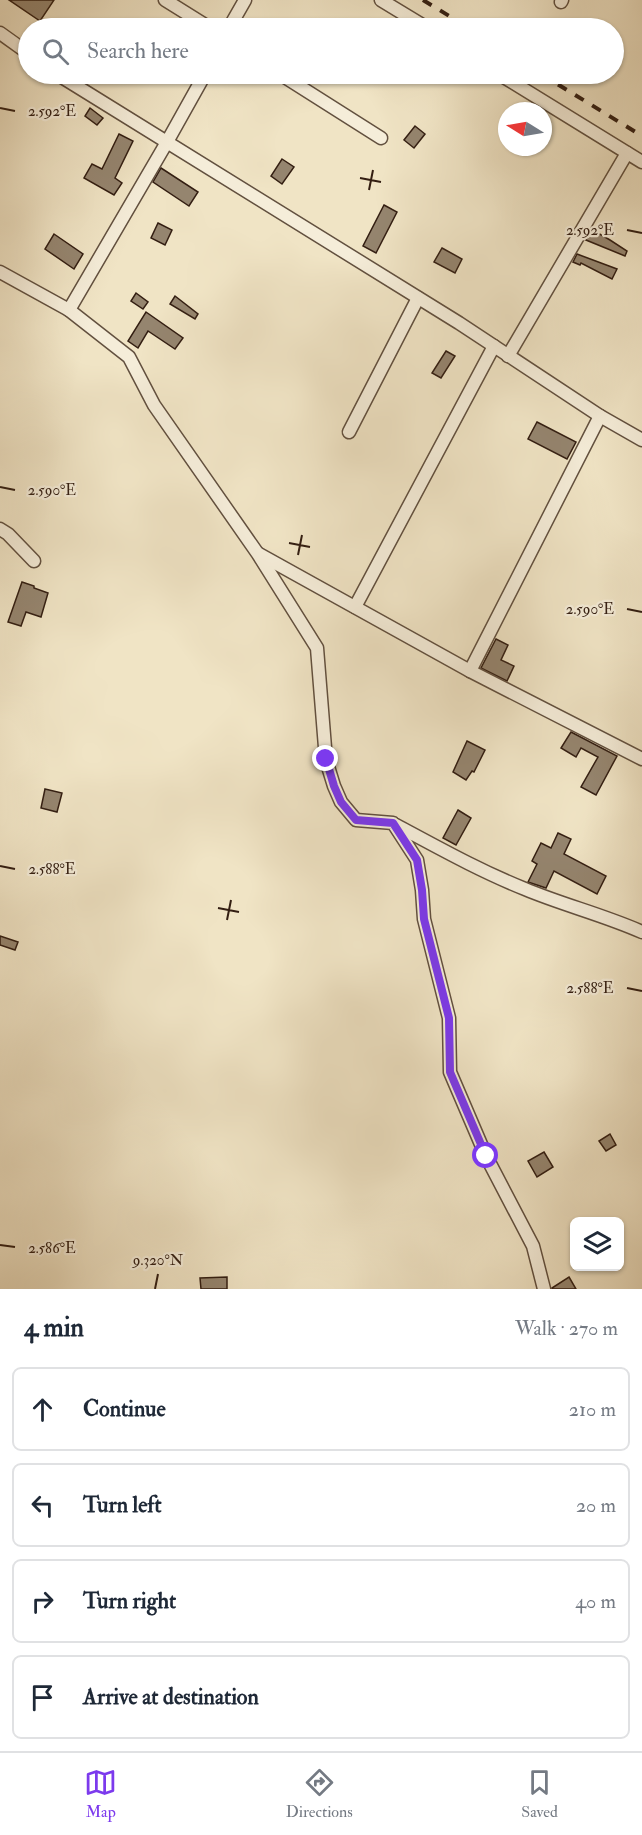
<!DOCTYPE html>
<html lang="en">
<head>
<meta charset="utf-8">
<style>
	body { margin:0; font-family:"IM FELL Double Pica",serif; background:#f6f6f7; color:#1f2937 }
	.controls { position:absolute; right:18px; bottom:18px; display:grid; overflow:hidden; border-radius:9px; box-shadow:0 2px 4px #0004 }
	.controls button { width:54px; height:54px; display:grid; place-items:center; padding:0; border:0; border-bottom:2px solid #e0e1e3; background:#fff; color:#1f2937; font:30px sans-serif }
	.compass { position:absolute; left:498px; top:102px; width:54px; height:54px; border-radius:50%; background:#fff; box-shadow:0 2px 4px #0004; rotate:281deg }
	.stop { position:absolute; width:18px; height:18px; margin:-14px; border:4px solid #7c3aed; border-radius:50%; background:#fff }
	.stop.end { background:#7c3aed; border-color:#fff; box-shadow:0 2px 6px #0008 }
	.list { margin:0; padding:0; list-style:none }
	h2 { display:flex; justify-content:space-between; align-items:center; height:78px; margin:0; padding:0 24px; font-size:26px }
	h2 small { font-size:20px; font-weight:400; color:#747a83 }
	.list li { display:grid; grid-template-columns:39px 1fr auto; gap:18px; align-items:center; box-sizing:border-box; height:84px; margin:0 12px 12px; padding:0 12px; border:2px solid #e0e1e3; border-radius:9px }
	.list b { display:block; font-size:22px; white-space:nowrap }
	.list em { font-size:20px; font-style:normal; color:#747a83 }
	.icon { flex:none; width:33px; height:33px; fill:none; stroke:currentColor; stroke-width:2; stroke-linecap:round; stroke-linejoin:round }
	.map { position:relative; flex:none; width:642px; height:1289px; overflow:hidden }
	.search { position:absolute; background:#fff; box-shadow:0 2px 4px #0004; left:18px; right:18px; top:18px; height:66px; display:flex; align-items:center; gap:15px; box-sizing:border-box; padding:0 21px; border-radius:33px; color:#747a83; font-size:22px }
	.sheet { height:462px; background:#fff }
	nav { display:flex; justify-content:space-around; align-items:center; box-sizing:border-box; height:84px; border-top:2px solid #e0e1e3; background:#fff; font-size:16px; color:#747a83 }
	nav a { display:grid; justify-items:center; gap:3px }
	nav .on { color:#7c3aed }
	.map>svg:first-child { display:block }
</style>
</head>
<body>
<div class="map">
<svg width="642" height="1289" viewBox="0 0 642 1289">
	<rect width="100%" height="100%" fill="#f0e4c5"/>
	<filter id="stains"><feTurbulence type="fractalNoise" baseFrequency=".00333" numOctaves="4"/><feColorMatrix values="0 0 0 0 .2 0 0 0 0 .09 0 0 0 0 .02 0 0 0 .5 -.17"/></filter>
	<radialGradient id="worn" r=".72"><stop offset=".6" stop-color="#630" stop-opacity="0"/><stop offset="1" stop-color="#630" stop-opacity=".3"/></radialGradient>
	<g fill="#95856f" stroke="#331e12" stroke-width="1.5">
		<polygon points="9,0 54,0 40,21"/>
		<polygon points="90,108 103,118 97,125 85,116"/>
		<polygon points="415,126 425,134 414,148 404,140"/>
		<polygon points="119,134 133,141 115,178 122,183 114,195 84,178 92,164 102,169"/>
		<polygon points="282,159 294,167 282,184 271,176"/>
		<polygon points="161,168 198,192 189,206 153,182"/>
		<polygon points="384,205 397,212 376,253 363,246"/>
		<polygon points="158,223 172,230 165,245 151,238"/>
		<polygon points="590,232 597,235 598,233 610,240 627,251 625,256 586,240"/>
		<polygon points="54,234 83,254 74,269 45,249"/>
		<polygon points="442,248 462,259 455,273 434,262"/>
		<polygon points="577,254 617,269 612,279 581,263 580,265 573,262"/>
		<polygon points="136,293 148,302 143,309 131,301"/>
		<polygon points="175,296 198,314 195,319 170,304"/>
		<polygon points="146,312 183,338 175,349 148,331 138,348 128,341"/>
		<polygon points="446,351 455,356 441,378 432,373"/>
		<polygon points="537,422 576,442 567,459 528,439"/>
		<polygon points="22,582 34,586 34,588 48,593 41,617 26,612 21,626 8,622"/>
		<polygon points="496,639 508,645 501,660 514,666 507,681 481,668"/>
		<polygon points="571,732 617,756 596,795 581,787 598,757 581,748 576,757 561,748"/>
		<polygon points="467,741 485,750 474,772 472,771 466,780 453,772"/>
		<polygon points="45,789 62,793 57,812 41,808"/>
		<polygon points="458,810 471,818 456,845 443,838"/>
		<polygon points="558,833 571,839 564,854 606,876 597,894 554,871 546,888 528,882 537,864 532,861 541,843 551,848"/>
		<polygon points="0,936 18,942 15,950 0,945"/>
		<polygon points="610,1134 616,1145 606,1151 599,1141"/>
		<polygon points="544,1152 553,1167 537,1177 528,1161"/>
		<polygon points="227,1277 227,1289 201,1289 200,1278"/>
		<polygon points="569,1277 576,1289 552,1289 552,1288"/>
	</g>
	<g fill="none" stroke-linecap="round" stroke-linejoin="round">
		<g stroke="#62503f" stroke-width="15">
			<g id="minor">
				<polyline points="165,0 210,28"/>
				<polyline points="381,0 427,28"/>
				<polyline points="561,2 562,0"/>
				<polyline points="229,28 245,0"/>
				<polyline points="0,33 28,53"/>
				<polyline points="57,74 459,323 600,416 642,440"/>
				<polyline points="280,74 381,138"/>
				<polyline points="499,74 642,162"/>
				<polyline points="0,272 69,310 129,357 154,405 258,554 317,648 326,760 334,786 341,802 356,820 393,823 417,860 422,890 424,919 449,1018 450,1072 486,1156 533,1246 544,1289"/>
				<polyline points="69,310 167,142 205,74"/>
				<polyline points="508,356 627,153"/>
				<polyline points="349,432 418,298"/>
				<polyline points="0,529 8,534 34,561"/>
				<polyline points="259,554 470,671 642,759"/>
				<polyline points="355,607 494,346"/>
				<polyline points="470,671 600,416"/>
				<path d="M396 825C439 848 480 871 525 889 563 905 604 915 642 932"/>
			</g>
		</g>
		<use href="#minor" stroke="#f5edd9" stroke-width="12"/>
		<g stroke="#331e12" stroke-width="4" stroke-dasharray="10 10" stroke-linecap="butt">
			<polyline points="423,0 469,28"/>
			<polyline points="541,74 642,136"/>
		</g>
	</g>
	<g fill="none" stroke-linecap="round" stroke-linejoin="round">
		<polyline stroke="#7c3aed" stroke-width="8" points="326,759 334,786 341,802 356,820 393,823 417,860 422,890 424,919 449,1018 450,1072 486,1156"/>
	</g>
	<path fill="none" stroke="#331e12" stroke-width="2" d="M0 108 15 111M360 178 381 182M369 190 373 170M627 230 642 233M0 487 15 490M289 543 310 547M298 555 302 535M627 609 642 612M0 866 15 869M218 908 239 912M227 920 231 900M627 988 642 991M0 1245 15 1247M155 1289 158 1274"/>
	<g font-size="15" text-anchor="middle" fill="#331e12" stroke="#f5edd9" stroke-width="4.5" stroke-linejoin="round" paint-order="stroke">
		<text x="52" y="116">2.592°E</text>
		<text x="590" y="235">2.592°E</text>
		<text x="52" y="495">2.590°E</text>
		<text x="590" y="614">2.590°E</text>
		<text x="52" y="874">2.588°E</text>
		<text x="590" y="993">2.588°E</text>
		<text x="52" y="1253">2.586°E</text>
		<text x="158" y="1265">9.320°N</text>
	</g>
	<rect width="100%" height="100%" filter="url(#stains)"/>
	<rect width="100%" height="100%" fill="url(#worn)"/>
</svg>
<div class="controls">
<button><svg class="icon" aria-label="layers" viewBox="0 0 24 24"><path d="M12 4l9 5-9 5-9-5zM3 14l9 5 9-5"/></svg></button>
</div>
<svg class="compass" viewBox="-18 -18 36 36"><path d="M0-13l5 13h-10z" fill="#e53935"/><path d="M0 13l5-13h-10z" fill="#747a83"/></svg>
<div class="stop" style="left:486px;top:1156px"></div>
<div class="stop end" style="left:326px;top:759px"></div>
<div class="search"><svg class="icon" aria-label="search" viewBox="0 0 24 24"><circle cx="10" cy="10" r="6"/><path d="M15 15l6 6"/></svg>Search here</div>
</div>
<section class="sheet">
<h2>4 min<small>Walk · 270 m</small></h2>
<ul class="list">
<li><svg class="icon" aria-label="ahead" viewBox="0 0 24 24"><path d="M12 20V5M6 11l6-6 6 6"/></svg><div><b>Continue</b></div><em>210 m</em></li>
<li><svg class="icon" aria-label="left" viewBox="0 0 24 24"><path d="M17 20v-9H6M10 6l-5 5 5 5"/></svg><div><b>Turn left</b></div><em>20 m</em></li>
<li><svg class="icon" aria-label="right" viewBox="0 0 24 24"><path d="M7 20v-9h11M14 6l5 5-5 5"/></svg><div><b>Turn right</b></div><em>40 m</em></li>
<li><svg class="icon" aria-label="arrive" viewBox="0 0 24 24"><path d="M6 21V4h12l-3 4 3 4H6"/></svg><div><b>Arrive at destination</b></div></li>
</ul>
</section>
<nav>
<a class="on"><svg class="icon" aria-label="map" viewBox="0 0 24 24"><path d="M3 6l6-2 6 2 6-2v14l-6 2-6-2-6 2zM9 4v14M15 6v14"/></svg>Map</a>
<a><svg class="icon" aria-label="directions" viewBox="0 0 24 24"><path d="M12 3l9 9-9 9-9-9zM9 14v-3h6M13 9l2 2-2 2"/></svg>Directions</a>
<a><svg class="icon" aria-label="saved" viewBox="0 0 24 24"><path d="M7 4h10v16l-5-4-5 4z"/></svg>Saved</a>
</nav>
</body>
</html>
